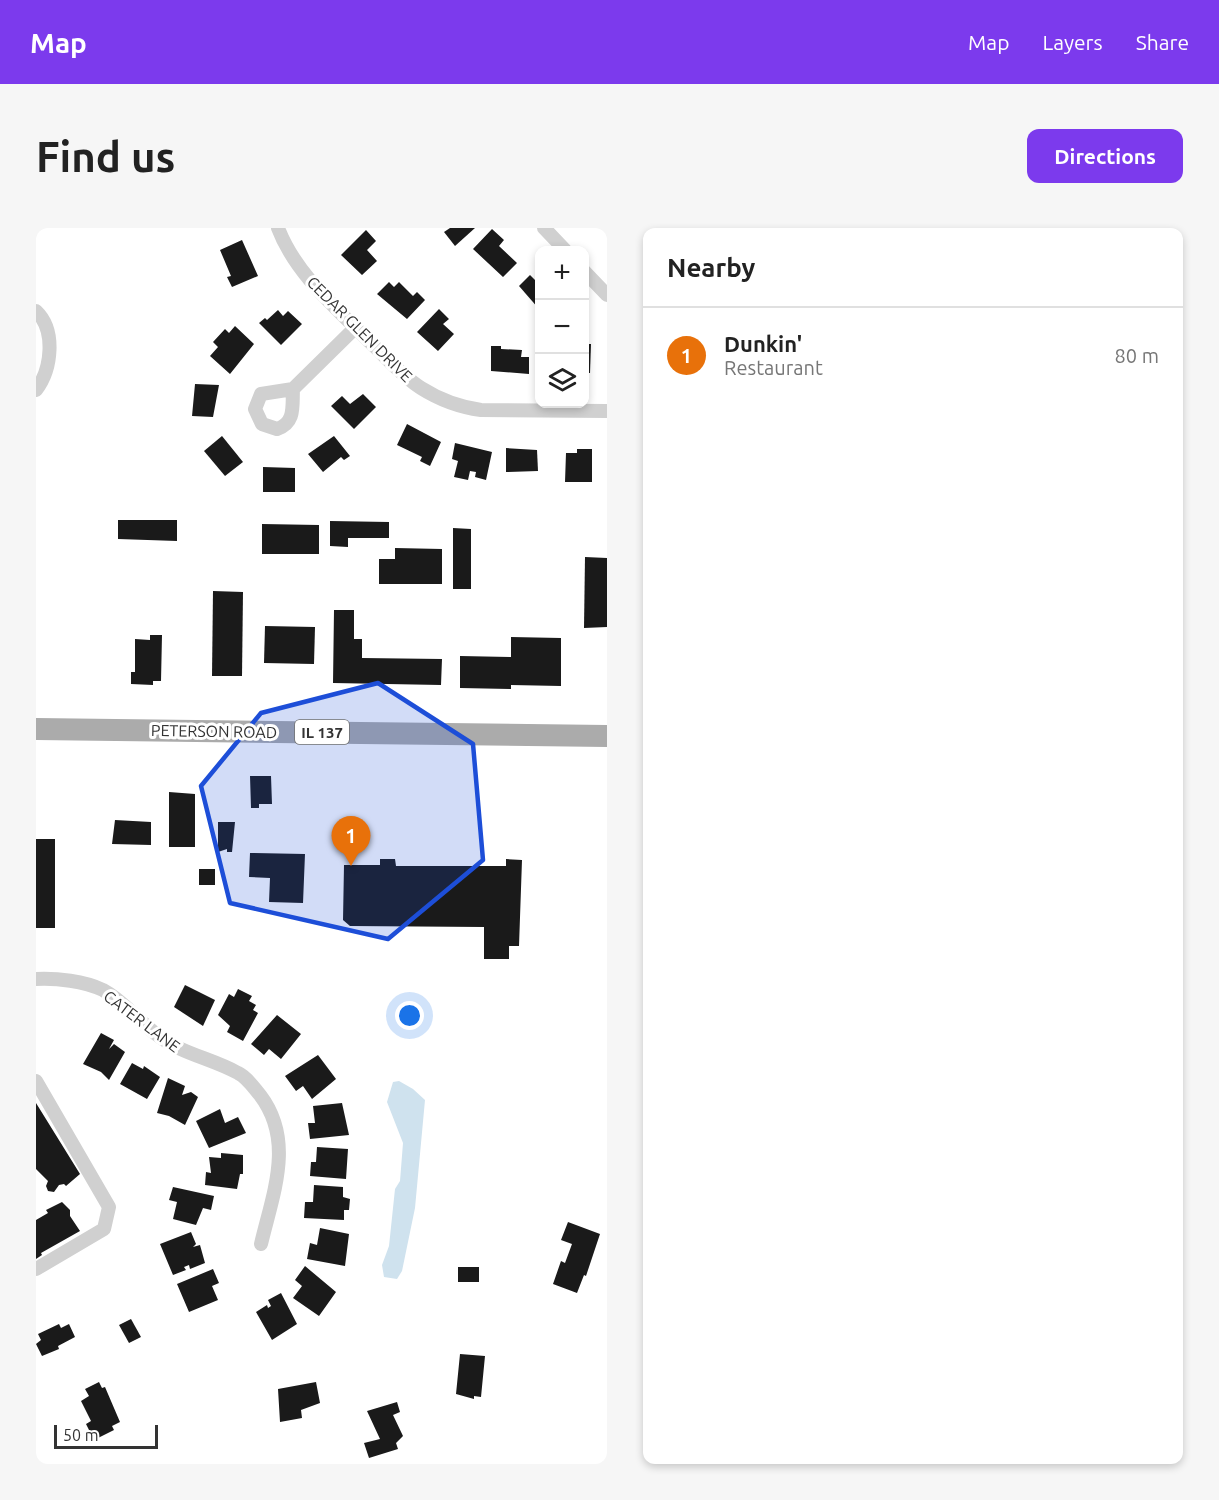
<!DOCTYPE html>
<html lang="en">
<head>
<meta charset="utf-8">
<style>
	body { margin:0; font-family:Ubuntu,sans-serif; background:#f6f6f6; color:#222 }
	.controls { position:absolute; right:18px; top:18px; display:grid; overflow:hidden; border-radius:12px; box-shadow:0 3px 9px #0003 }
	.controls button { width:54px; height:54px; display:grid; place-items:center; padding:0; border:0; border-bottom:2px solid #e0e0e0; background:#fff; color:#222; font:30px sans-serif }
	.scale { position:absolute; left:18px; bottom:15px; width:104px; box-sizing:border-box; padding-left:6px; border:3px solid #333; border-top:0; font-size:16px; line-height:21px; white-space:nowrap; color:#333; -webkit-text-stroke:4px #fff; paint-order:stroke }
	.you { position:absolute; left:374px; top:788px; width:21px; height:21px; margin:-15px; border:4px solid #fff; border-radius:50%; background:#1a73e8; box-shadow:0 0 0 9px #1a73e833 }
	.badge { display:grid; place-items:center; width:39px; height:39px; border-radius:50%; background:#7c3aed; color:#fff; font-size:20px; font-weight:700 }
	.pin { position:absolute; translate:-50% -50px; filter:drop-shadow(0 2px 3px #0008) }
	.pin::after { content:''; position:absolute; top:32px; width:21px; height:18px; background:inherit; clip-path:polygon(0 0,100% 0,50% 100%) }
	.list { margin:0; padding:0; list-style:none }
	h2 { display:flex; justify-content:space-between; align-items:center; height:78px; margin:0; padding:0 24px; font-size:26px }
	h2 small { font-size:20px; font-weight:400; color:#767676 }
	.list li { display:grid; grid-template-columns:39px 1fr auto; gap:18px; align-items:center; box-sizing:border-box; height:96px; padding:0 24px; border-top:2px solid #e0e0e0 }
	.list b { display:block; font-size:22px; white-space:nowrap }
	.list p { margin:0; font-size:20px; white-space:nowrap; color:#767676 }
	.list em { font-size:20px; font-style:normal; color:#767676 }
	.icon { flex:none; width:33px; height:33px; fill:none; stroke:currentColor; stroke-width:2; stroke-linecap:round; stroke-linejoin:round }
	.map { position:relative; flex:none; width:571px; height:1236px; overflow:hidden; border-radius:12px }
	header { display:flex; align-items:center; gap:36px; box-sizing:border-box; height:84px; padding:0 30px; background:#7c3aed; color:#fff }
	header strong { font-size:28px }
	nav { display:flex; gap:33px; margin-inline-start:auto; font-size:21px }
	.intro { display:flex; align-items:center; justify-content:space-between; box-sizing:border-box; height:144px; padding:0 36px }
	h1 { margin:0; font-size:42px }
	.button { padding:15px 27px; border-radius:12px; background:#7c3aed; color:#fff; font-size:21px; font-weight:700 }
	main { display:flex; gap:36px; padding:0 36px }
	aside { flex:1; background:#fff; border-radius:12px; box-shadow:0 3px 9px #0003 }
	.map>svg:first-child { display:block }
</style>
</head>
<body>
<header>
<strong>Map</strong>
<nav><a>Map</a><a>Layers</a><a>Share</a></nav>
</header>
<div class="intro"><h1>Find us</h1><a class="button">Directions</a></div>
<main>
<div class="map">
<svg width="571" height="1236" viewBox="0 0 571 1236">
	<rect width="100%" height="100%" fill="#fff"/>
	<polygon fill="#cfe2ee" points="363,853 377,861 389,872 379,980 366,1043 361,1051 348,1049 346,1037 353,1018 359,961 364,953 367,915 351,874 357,854"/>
	<g fill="#1a1a1a">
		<polygon points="414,0 439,0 419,18 408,4"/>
		<polygon points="456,1 468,12 463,18 481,35 467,49 437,21"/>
		<polygon points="330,2 340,13 331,22 341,33 326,47 305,27"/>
		<polygon points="206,12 222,48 196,59 191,49 195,48 184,22"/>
		<polygon points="494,47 503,56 503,81 483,58"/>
		<polygon points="353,54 358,59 363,54 377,68 381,64 389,72 371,91 341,66"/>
		<polygon points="403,81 413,91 407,96 418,106 402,123 381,104"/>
		<polygon points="242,82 247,88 252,83 266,96 245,117 223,95 229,90 231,92"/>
		<polygon points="199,98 218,116 194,146 174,128 182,119 177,114 189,101 193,105"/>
		<polygon points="548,116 555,116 554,145 548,145"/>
		<polygon points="455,118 465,118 465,121 486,122 485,129 493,129 493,146 455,143"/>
		<polygon points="159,156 183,157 177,189 156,188"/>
		<polygon points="327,166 340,179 318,201 295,178 306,168 314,176"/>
		<polygon points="371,196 405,214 394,238 384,233 386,229 361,217"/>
		<polygon points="186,208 207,234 189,248 168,223"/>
		<polygon points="298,208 314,228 308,232 305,229 287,244 272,226"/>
		<polygon points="419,215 456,224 450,252 439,249 440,244 434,243 432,252 418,249 422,233 416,231"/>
		<polygon points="470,220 501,222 502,243 470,244"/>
		<polygon points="541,221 556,221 556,254 529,254 530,225 541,225"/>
		<polygon points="227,239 259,240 259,264 227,264"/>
		<polygon points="82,292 141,292 141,313 82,311"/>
		<polygon points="294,293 353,294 353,310 312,310 312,319 294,318"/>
		<polygon points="226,296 283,297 283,326 226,326"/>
		<polygon points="417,300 435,301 435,361 417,361"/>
		<polygon points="359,320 406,321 406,356 343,356 343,331 359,331"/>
		<polygon points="549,329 571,330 571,399 548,400"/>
		<polygon points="177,363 207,364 206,448 176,448"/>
		<polygon points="298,382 318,382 318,411 326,411 326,430 406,431 405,457 297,455"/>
		<polygon points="229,398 279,399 278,436 228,435"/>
		<polygon points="114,407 126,407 125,453 117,453 117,457 95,456 95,444 99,444 99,411 114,412"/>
		<polygon points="475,409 525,410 525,458 475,457 475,461 424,460 424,428 475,429"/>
		<polygon points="214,548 235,548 236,576 223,576 223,580 215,580"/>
		<polygon points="133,564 159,566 159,619 133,619"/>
		<polygon points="79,592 115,594 115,617 76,616"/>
		<polygon points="182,594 199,594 196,624 191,624 191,621 182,624"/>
		<rect x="0" y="611" width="19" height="89"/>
		<polygon points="214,625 269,626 267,675 233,674 234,650 213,649"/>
		<polygon points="344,631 359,631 360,638 470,638 470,631 486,632 483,718 473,718 473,731 448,731 448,699 314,698 307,692 308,637 344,637"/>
		<rect x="163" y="641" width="16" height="16"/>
		<polygon points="149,757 179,772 167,798 138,779"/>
		<polygon points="202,761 216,768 213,773 220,777 217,782 222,785 207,813 191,804 194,798 182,787 193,766 198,769"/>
		<polygon points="241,787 265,806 245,831 233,821 228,827 215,816"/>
		<polygon points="65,805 78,812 73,821 78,816 89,824 73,852 65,844 47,836"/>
		<polygon points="282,827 300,851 276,871 267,858 260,863 249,848"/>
		<polygon points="96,835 107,841 108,838 124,849 111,871 84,856"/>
		<polygon points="132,850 149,858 146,867 155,864 162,869 149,897 133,888 121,885"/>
		<polygon points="0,875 44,946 30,958 28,956 23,957 18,964 12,963 10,958 12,953 0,941"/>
		<polygon points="306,875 313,907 274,911 272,895 279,895 277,878"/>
		<polygon points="184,881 189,895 202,889 210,905 173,920 160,893"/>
		<polygon points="281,919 312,921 310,951 274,948 275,934 280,934"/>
		<polygon points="185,925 207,927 207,946 204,946 201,961 169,957 170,944 175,945 173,929 185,930"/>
		<polygon points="278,957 307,959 307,969 314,971 313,982 308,982 308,992 268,990 269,974 277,974"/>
		<polygon points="137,959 178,968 175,982 167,980 160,997 137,991 141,974 133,972"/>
		<polygon points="26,974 34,982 34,988 44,1003 5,1025 6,1027 0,1031 0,992 12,985 10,982"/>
		<polygon points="532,994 564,1006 550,1048 548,1047 541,1065 517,1056 525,1033 529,1035 536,1016 525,1012"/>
		<polygon points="284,1000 313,1006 309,1038 271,1031 274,1015 281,1017"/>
		<polygon points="155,1004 160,1016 157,1019 164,1017 169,1035 154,1041 153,1037 148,1039 150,1042 137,1047 124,1016"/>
		<polygon points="269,1038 300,1064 283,1088 257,1070 266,1058 259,1052"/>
		<rect x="422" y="1039" width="21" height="15"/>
		<polygon points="177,1041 183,1055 176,1058 182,1072 153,1084 141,1056"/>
		<polygon points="245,1065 261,1096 236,1112 220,1084 231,1077 232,1080 235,1078 232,1072"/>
		<polygon points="95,1091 105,1109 93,1115 83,1097"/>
		<polygon points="23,1096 25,1100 33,1096 39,1109 22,1118 23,1121 6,1128 0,1116 5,1112 2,1106"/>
		<polygon points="424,1126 449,1128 445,1169 438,1168 438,1171 420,1166"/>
		<polygon points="63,1154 66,1160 69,1159 84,1194 76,1198 78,1202 58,1212 50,1196 55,1193 45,1173 53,1168 49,1161"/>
		<polygon points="280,1154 284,1175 265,1182 266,1190 244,1194 242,1161"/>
		<polygon points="361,1174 364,1184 357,1187 367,1208 360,1215 362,1221 333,1230 328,1215 344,1211 331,1183"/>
	</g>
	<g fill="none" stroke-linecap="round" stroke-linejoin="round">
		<g stroke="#d0d0d0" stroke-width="14">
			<path d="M242 0C259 45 300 80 334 114 351 130 366 148 385 160 404 172 423 179 445 182L571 183"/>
			<polyline points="508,0 529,22"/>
			<polyline points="548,43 571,67"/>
			<path d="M0 83C20 102 16 141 0 162"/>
			<path d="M257 161C256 177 260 195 241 201L226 196 219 181 225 166 257 161 319 100"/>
			<path d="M0 751C21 750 48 753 67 762 86 772 103 793 120 806 145 826 175 830 202 845 211 849 218 860 224 867 259 913 237 965 225 1016"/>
			<polyline points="0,853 73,979 68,1001 0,1041"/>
		</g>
		<polyline stroke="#ababab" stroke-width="22" points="0,501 571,508"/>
	</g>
	<path fill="#1d4ed8" fill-opacity="0.2" stroke="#1d4ed8" stroke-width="4.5" stroke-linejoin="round" d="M342 455 437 516 447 632 352 711 194 675 165 558 225 485Z"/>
	<g text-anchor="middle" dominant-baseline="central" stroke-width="6" stroke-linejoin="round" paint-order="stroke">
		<rect fill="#fff" stroke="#707070" stroke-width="1.5" x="259" y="492" width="54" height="24" rx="4.5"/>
		<g font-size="15" font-weight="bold" fill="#333">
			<text x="286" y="504">IL 137</text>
		</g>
		<g font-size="16" fill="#333" stroke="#fff">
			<text transform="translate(324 101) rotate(45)">CEDAR GLEN DRIVE</text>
			<text transform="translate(178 503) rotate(1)">PETERSON ROAD</text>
			<text transform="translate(106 793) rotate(37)">CATER LANE</text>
		</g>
	</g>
</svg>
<div class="controls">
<button>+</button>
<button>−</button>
<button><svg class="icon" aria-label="layers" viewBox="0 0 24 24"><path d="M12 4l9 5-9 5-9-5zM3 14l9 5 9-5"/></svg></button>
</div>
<div class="scale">50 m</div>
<div class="you"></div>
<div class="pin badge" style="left:315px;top:638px;background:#e8710a">1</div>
</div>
<aside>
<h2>Nearby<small></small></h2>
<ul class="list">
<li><span class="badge" style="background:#e8710a">1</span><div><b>Dunkin'</b><p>Restaurant</p></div><em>80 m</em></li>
</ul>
</aside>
</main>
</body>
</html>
